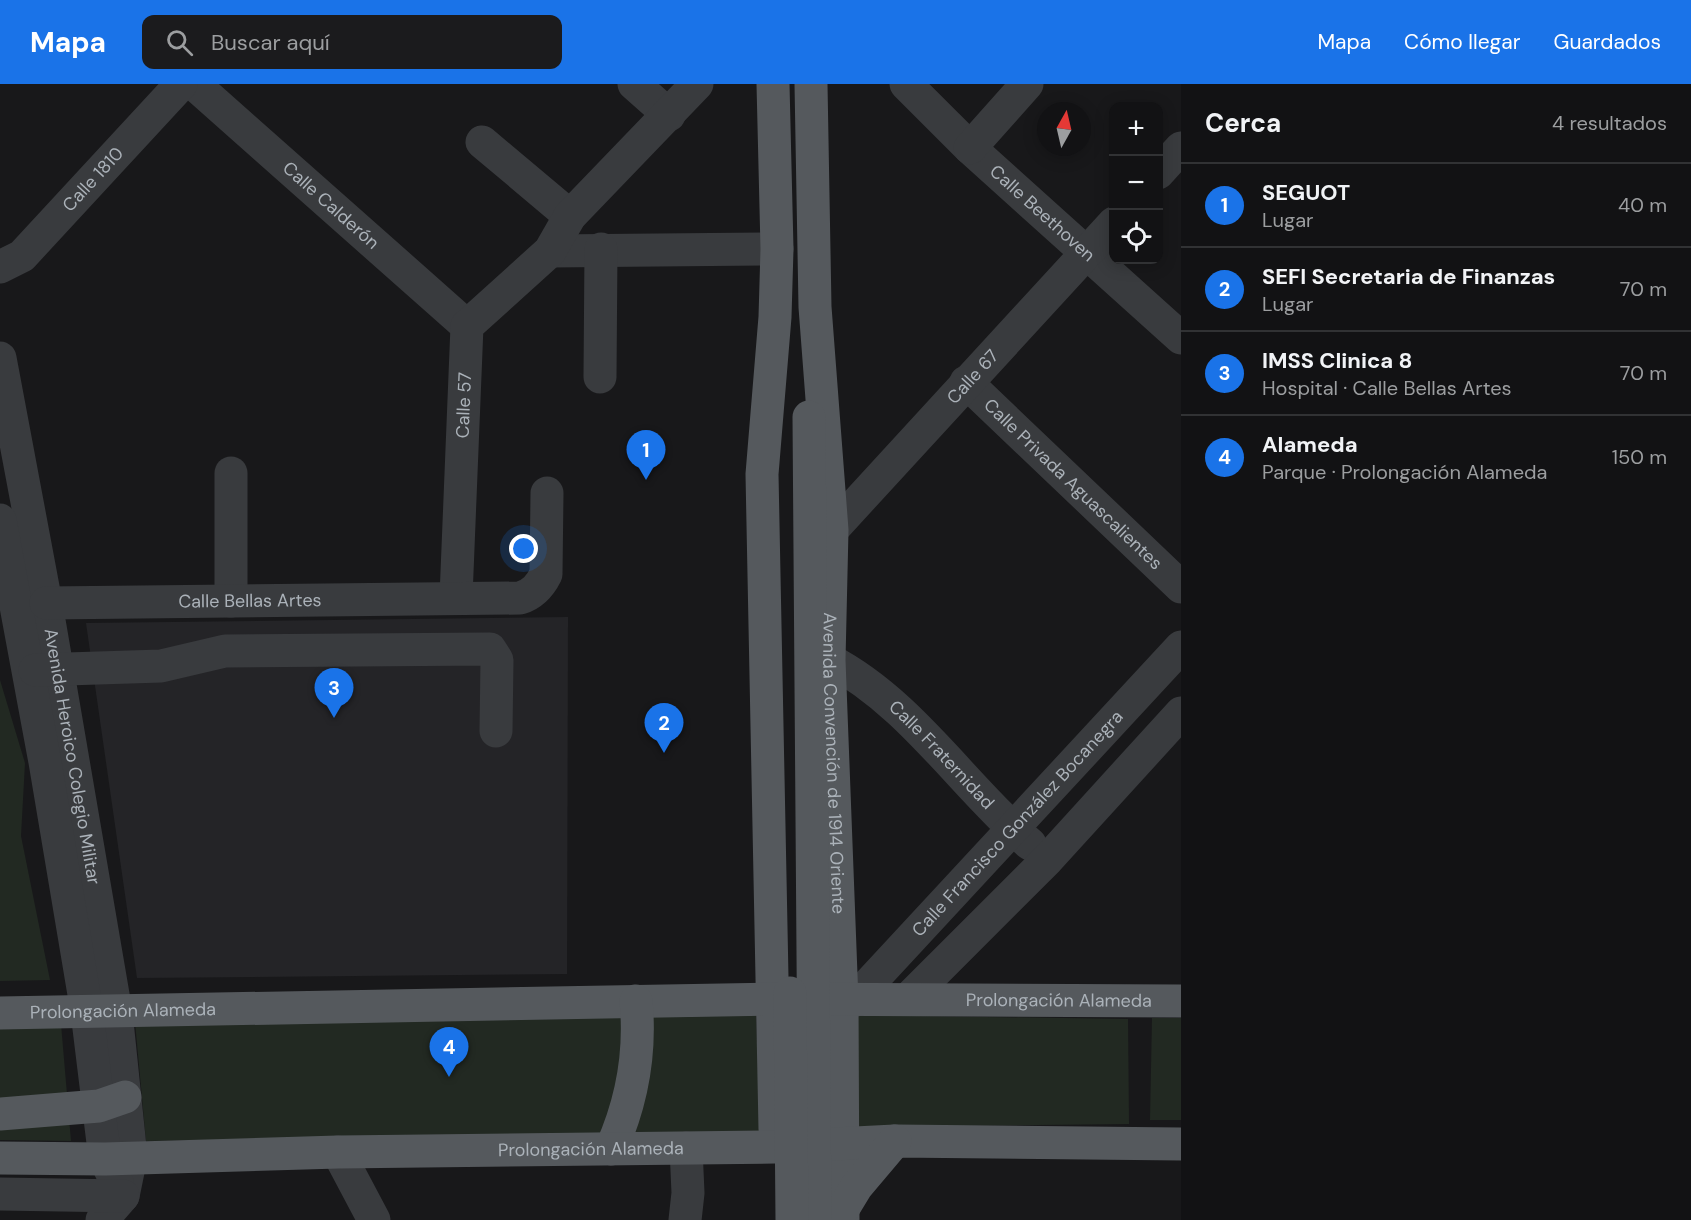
<!DOCTYPE html>
<html lang="es">
<head>
<meta charset="utf-8">
<style>
	body { margin:0; font-family:"DM Sans",sans-serif; background:#1b1b1d; color:#f1f3f6 }
	.controls { position:absolute; right:18px; top:18px; display:grid; overflow:hidden; border-radius:12px; box-shadow:0 3px 15px #0003 }
	.controls button { width:54px; height:54px; display:grid; place-items:center; padding:0; border:0; border-bottom:2px solid #313234; background:#121214; color:#f1f3f6; font:30px sans-serif }
	.compass { position:absolute; left:1037px; top:18px; width:54px; height:54px; border-radius:50%; background:#121214; box-shadow:0 3px 15px #0003; rotate:8deg }
	.you { position:absolute; left:524px; top:465px; width:21px; height:21px; margin:-15px; border:4px solid #fff; border-radius:50%; background:#1a73e8; box-shadow:0 0 0 9px #1a73e833 }
	.badge { display:grid; place-items:center; width:39px; height:39px; border-radius:50%; background:#1a73e8; color:#fff; font-size:20px; font-weight:700 }
	.pin { position:absolute; translate:-50% -50px; filter:drop-shadow(0 2px 3px #0008) }
	.pin::after { content:''; position:absolute; top:32px; width:21px; height:18px; background:inherit; clip-path:polygon(0 0,100% 0,50% 100%) }
	.list { margin:0; padding:0; list-style:none }
	h2 { display:flex; justify-content:space-between; align-items:center; height:78px; margin:0; padding:0 24px; font-size:26px }
	h2 small { font-size:20px; font-weight:400; color:#9c9ea0 }
	.list li { display:grid; grid-template-columns:39px 1fr auto; gap:18px; align-items:center; box-sizing:border-box; height:84px; padding:0 24px; border-top:2px solid #313234 }
	.list b { display:block; font-size:22px; white-space:nowrap }
	.list p { margin:0; font-size:20px; white-space:nowrap; color:#9c9ea0 }
	.list em { font-size:20px; font-style:normal; color:#9c9ea0 }
	.icon { flex:none; width:33px; height:33px; fill:none; stroke:currentColor; stroke-width:2; stroke-linecap:round; stroke-linejoin:round }
	.map { position:relative; flex:none; width:1181px; height:1136px; overflow:hidden }
	header { display:flex; align-items:center; gap:36px; box-sizing:border-box; height:84px; padding:0 30px; background:#1a73e8; color:#fff }
	header strong { font-size:28px }
	nav { display:flex; gap:33px; margin-inline-start:auto; font-size:21px }
	.search { width:420px; height:54px; background:#1b1b1d; display:flex; align-items:center; gap:15px; box-sizing:border-box; padding:0 21px; border-radius:12px; color:#9c9ea0; font-size:22px }
	main { display:flex }
	aside { flex:1; background:#121214 }
	.map>svg:first-child { display:block }
</style>
</head>
<body>
<header>
<strong>Mapa</strong>
<div class="search"><svg class="icon" aria-label="search" viewBox="0 0 24 24"><circle cx="10" cy="10" r="6"/><path d="M15 15l6 6"/></svg>Buscar aquí</div>
<nav><a>Mapa</a><a>Cómo llegar</a><a>Guardados</a></nav>
</header>
<main>
<div class="map">
<svg width="1181" height="1136" viewBox="0 0 1181 1136">
	<rect width="100%" height="100%" fill="#18181a"/>
	<polygon fill="#242427" points="568,533 567,890 137,894 86,539"/>
	<g fill="#222922">
		<polygon points="0,596 25,679 21,752 50,896 0,897"/>
		<polygon points="756,929 760,1048 146,1057 135,938"/>
		<polygon points="854,931 1128,935 1129,1040 854,1043"/>
		<polygon points="1152,934 1181,934 1181,1036 1150,1036"/>
		<polygon points="61,940 71,1057 0,1056 0,941"/>
	</g>
	<g fill="none" stroke-linecap="round" stroke-linejoin="round">
		<g stroke="#393b3e" stroke-width="33">
			<path id="s1" d="M194 0 467 242"/>
			<polyline points="634,0 669,31"/>
			<path id="s2" d="M906 0 970 64 1181 254"/>
			<polyline points="482,58 570,132"/>
			<polyline points="970,64 1027,0"/>
			<polyline points="1158,89 1181,64"/>
			<polyline points="550,167 777,165"/>
			<path id="s3" d="M0 183 22 172 181 0"/>
			<path id="s4" d="M0 274 46 519 116 928 131 1073 123 1112 102 1136"/>
			<polyline points="600,293 601,165"/>
			<path id="s5" d="M966 298 1181 503"/>
			<polyline points="0,436 45,678 87,928 105,1075 117,1099"/>
			<path id="s6" d="M832 446 1114 139"/>
			<path id="s7" d="M456 513 467 242 550 167 570 132 697 0"/>
			<polyline points="231,517 231,389"/>
			<path id="s8" d="M46 519 520 514C533 510 540 502 546 490L547 409"/>
			<path id="s9" d="M829 576C910 618 962 701 1030 760"/>
			<polyline points="35,586 161,582 225,567 490,565 497,576 496,647"/>
			<polyline points="908,915 1048,775 1181,629"/>
			<path id="s10" d="M853 917 1181 563"/>
			<polyline points="338,1068 374,1136"/>
			<polyline points="0,1110 123,1112"/>
			<polyline points="685,1136 688,1109 686,1064"/>
		</g>
		<g stroke="#55595d" stroke-width="33">
			<polyline points="773,0 777,165 775,233 762,390 775,1045"/>
			<path id="s11" d="M811 0 815 223 832 446 829 576 842 917 843 1136"/>
			<path id="s12" d="M0 929 773 915 1181 917"/>
			<polyline points="0,1030 99,1022 125,1013"/>
			<path d="M611 1065C632 1018 641 969 636 917"/>
			<path id="s13" d="M0 1074 105 1075 338 1068 775 1063 895 1057 1181 1060"/>
			<polyline points="843,1125 857,1102 895,1057"/>
		</g>
		<g stroke="#55595d" stroke-width="33">
			<polyline points="809,333 815,1136"/>
			<polyline points="790,909 792,1136"/>
		</g>
	</g>
	<g text-anchor="middle" dominant-baseline="central" stroke-width="6" stroke-linejoin="round" paint-order="stroke">
		<g font-size="18" fill="#abb2b9" stroke="#131315">
			<text stroke="none"><textPath href="#s3" startOffset="129">Calle 1810</textPath></text>
			<text stroke="none"><textPath href="#s1" startOffset="183">Calle Calderón</textPath></text>
			<text stroke="none"><textPath href="#s2" startOffset="188">Calle Beethoven</textPath></text>
			<text stroke="none"><textPath href="#s6" startOffset="208">Calle 67</textPath></text>
			<text stroke="none"><textPath href="#s7" startOffset="192">Calle 57</textPath></text>
			<text stroke="none"><textPath href="#s5" startOffset="148">Calle Privada Aguascalientes</textPath></text>
			<text stroke="none"><textPath href="#s8" startOffset="204">Calle Bellas Artes</textPath></text>
			<text stroke="none"><textPath href="#s9" startOffset="148">Calle Fraternidad</textPath></text>
			<text stroke="none"><textPath href="#s4" startOffset="405">Avenida Heroico Colegio Militar</textPath></text>
			<text stroke="none"><textPath href="#s11" startOffset="680">Avenida Convención de 1914 Oriente</textPath></text>
			<text stroke="none"><textPath href="#s10" startOffset="242">Calle Francisco González Bocanegra</textPath></text>
			<text stroke="none"><textPath href="#s12" startOffset="1059">Prolongación Alameda</textPath></text>
			<text stroke="none"><textPath href="#s12" startOffset="123">Prolongación Alameda</textPath></text>
			<text stroke="none"><textPath href="#s13" startOffset="591">Prolongación Alameda</textPath></text>
		</g>
	</g>
</svg>
<div class="controls">
<button>+</button>
<button>−</button>
<button><svg class="icon" aria-label="locate" viewBox="0 0 24 24"><circle cx="12" cy="12" r="6"/><path d="M12 2v4M12 18v4M2 12h4M18 12h4"/></svg></button>
</div>
<svg class="compass" viewBox="-18 -18 36 36"><path d="M0-13l5 13h-10z" fill="#e53935"/><path d="M0 13l5-13h-10z" fill="#9c9ea0"/></svg>
<div class="you"></div>
<div class="pin badge" style="left:646px;top:396px">1</div>
<div class="pin badge" style="left:664px;top:669px">2</div>
<div class="pin badge" style="left:334px;top:634px">3</div>
<div class="pin badge" style="left:449px;top:993px">4</div>
</div>
<aside>
<h2>Cerca<small>4 resultados</small></h2>
<ul class="list">
<li><span class="badge">1</span><div><b>SEGUOT</b><p>Lugar</p></div><em>40 m</em></li>
<li><span class="badge">2</span><div><b>SEFI Secretaria de Finanzas</b><p>Lugar</p></div><em>70 m</em></li>
<li><span class="badge">3</span><div><b>IMSS Clinica 8</b><p>Hospital · Calle Bellas Artes</p></div><em>70 m</em></li>
<li><span class="badge">4</span><div><b>Alameda</b><p>Parque · Prolongación Alameda</p></div><em>150 m</em></li>
</ul>
</aside>
</main>
</body>
</html>
